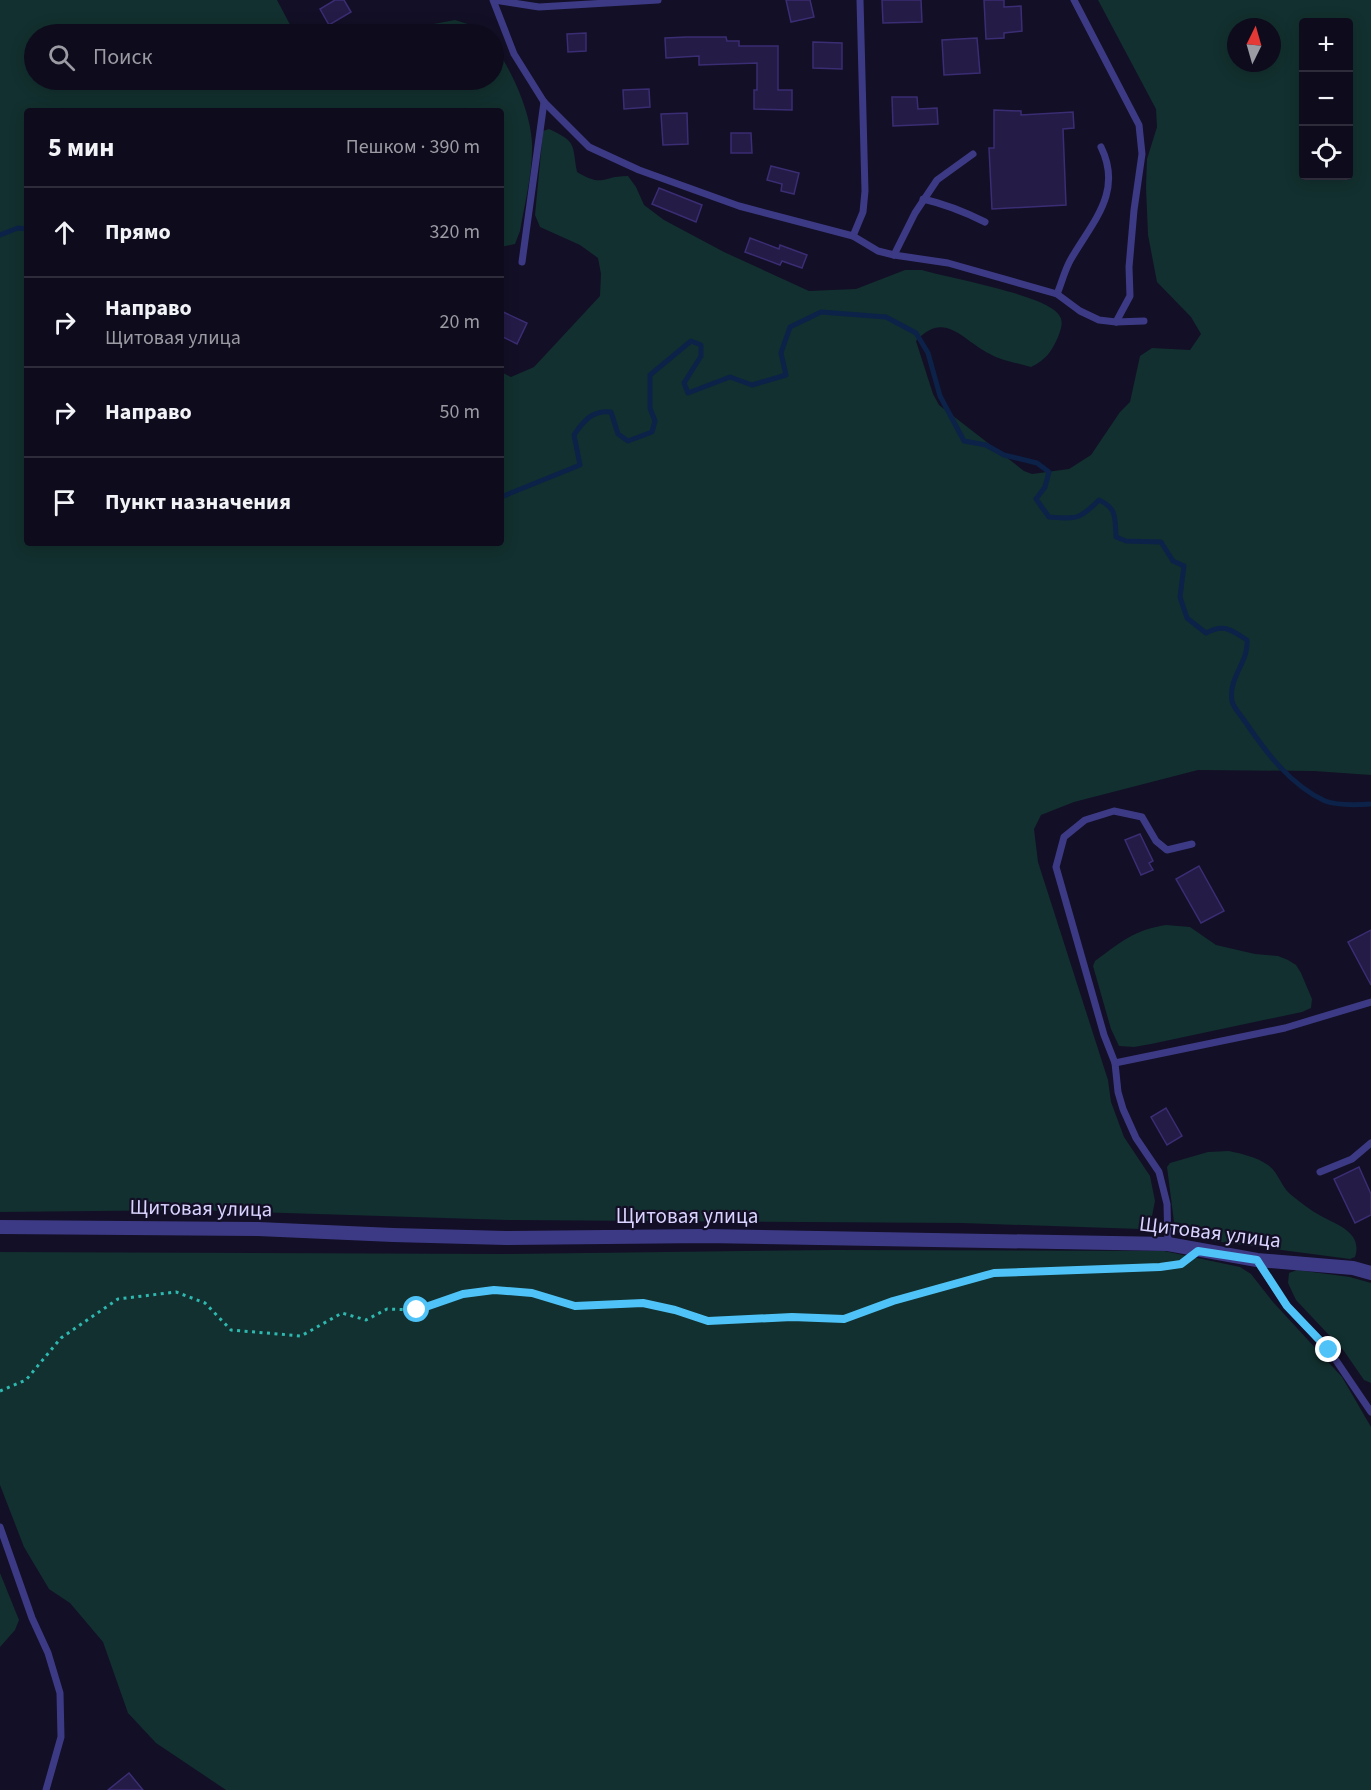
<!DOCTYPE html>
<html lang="ru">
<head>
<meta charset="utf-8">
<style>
	body { margin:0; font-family:"Source Sans 3",sans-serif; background:#171425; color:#f1f3f6 }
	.controls { position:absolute; right:18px; top:18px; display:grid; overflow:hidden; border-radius:6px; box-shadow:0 3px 15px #0003 }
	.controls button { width:54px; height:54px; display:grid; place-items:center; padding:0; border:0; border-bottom:2px solid #2e2b3b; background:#0e0b1c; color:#f1f3f6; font:30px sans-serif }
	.compass { position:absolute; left:1227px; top:18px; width:54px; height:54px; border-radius:50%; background:#0e0b1c; box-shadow:0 3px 15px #0003; rotate:5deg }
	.stop { position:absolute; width:18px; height:18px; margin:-14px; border:4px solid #4fc3f7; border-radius:50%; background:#fff }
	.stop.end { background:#4fc3f7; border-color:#fff; box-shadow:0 2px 6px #0008 }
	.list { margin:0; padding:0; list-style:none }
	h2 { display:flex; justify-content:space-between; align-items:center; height:78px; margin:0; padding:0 24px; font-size:26px }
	h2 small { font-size:20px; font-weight:400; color:#9b9ba3 }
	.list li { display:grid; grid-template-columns:39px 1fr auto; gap:18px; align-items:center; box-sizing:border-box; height:90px; padding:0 24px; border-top:2px solid #2e2b3b }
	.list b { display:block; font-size:22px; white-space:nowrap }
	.list p { margin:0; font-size:20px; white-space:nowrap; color:#9b9ba3 }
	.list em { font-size:20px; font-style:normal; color:#9b9ba3 }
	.icon { flex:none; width:33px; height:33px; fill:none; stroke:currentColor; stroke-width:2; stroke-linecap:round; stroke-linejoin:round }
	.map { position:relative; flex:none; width:1371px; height:1790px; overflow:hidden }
	.search { position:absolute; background:#0e0b1c; box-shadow:0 3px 15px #0003; left:24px; top:24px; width:480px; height:66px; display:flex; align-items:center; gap:15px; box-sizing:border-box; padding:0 21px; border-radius:33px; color:#9b9ba3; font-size:22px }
	.panel { position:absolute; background:#0e0b1c; box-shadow:0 3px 15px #0003; left:24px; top:108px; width:480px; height:438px; border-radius:6px }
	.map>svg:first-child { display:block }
</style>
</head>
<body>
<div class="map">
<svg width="1371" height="1790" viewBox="0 0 1371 1790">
	<rect width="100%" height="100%" fill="#130f26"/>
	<g fill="#12302f" fill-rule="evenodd">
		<path d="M0 0H277L295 34H34V80H494V46C512 70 531 113 532 143 533 172 525 202 520 231L515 244 501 247V111H27V543H501V372L511 377 534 367 600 296 601 274 598 258 580 245 540 227 535 215 543 131 549 129C577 142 572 144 577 172 604 188 601 176 628 176L636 187 644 205 664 220 724 252 809 291 856 289 905 270H922C948 278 1047 295 1059 315 1064 322 1061 329 1058 337 1052 351 1046 360 1031 367 1018 363 1002 361 990 354 963 341 945 309 916 341L933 394 939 405 1024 471 1032 474 1069 469 1091 455 1120 412 1130 402 1140 356 1152 348 1190 350 1201 334 1191 317 1157 282 1148 235 1146 187 1147 159 1157 127 1156 109 1098 0H1371V775L1314 771 1198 770 1074 802 1041 815 1034 829 1038 862 1108 1080 1111 1102 1124 1137 1150 1176 1155 1201 1151 1221 1140 1229 962 1223 508 1220 193 1210 0 1212ZM1304 22H1348V176H1304ZM1236 27H1272V63H1236Z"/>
		<polygon points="455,20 480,28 485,34 410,34 428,25"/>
		<path d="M1166 925 1190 927 1216 945 1255 954 1278 956 1288 960 1296 965 1301 973 1312 999 1311 1008 1302 1012 1151 1044 1134 1047 1119 1046 1111 1029 1093 966 1095 961C1121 942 1134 930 1166 925Z"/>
		<path d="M1229 1151C1243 1154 1256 1157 1268 1165 1278 1172 1281 1186 1290 1194 1300 1202 1310 1210 1321 1216 1338 1225 1363 1233 1355 1257L1350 1259 1205 1240 1178 1233 1175 1230 1167 1167 1170 1163 1208 1152Z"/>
		<polygon points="833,1250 1164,1251 1240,1267 1251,1274 1273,1302 1342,1377 1371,1427 1371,1790 226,1790 156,1743 128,1713 103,1642 70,1603 49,1589 24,1547 0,1485 0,1252 502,1254"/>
		<polygon points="1297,1270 1350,1277 1371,1283 1371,1383 1364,1380 1344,1351 1296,1300 1288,1283 1289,1273"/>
		<polygon points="0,1573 19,1620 15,1630 0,1647"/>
	</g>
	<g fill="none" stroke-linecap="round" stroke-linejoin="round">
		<g stroke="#0c2248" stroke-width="5">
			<polyline points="0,235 18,228 27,229"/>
			<path d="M501 497 580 465 574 435C584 420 593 410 611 412L618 434 628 441 652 432 655 421 650 408V375L691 341 701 345V356L684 383 688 393 730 377 752 385 786 375 781 353 790 327 821 312 886 317 916 333 928 353 940 396 964 441 986 445 1004 455 1037 463 1049 472 1045 487 1036 499 1049 517C1077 519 1079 520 1099 500 1117 508 1115 518 1116 537L1126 541 1161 542 1173 561 1184 566 1180 597 1187 618 1206 633C1224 623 1231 630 1247 640 1249 662 1228 677 1232 701 1233 707 1240 714 1244 720 1265 751 1290 785 1325 801 1339 806 1357 805 1371 804"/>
		</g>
	</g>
	<g fill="#241b47" stroke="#3b2d73" stroke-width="1.5">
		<polygon points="335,0 344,0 351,12 329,25 320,9"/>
		<polygon points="786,0 810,0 814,17 791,22"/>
		<polygon points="882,0 921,0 922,22 883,23"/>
		<polygon points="984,0 1004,0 1004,7 1021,6 1022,31 1004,33 1004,38 986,39"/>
		<polygon points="586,33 586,51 568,52 567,34"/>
		<polygon points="687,37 726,37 727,41 739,41 739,46 778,46 778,90 792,90 792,110 754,109 754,90 757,90 757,63 699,65 699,56 666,58 665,38"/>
		<polygon points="977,38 980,73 944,75 942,40"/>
		<polygon points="813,42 842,43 842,69 813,68"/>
		<polygon points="649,89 650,107 624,109 623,90"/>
		<polygon points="892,97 917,97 918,109 937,108 938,124 893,126"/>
		<polygon points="994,110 1021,111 1021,115 1073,112 1074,128 1063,129 1066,205 992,209 989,148 994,148"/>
		<polygon points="687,113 688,144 663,145 661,114"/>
		<polygon points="731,133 751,133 752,153 731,153"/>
		<polygon points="771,166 799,173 794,194 781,191 782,184 767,180"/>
		<polygon points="659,188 702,205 696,222 652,204"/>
		<polygon points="750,238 779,249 780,245 807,255 802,268 782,261 780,265 745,252"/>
		<polygon points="501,311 527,323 517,344 501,336"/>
		<polygon points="1140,834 1153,861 1149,863 1153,870 1141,875 1125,840"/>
		<polygon points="1199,866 1224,911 1201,923 1176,879"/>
		<polygon points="1371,930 1371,985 1348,942"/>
		<polygon points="1166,1108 1182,1136 1167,1145 1151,1117"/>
		<polygon points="1359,1167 1371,1194 1371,1215 1355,1223 1334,1179"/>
		<polygon points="129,1773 143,1790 108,1790"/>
	</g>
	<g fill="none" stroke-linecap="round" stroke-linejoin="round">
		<polyline stroke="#2fb8b0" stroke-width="3" stroke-dasharray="3 4.5" stroke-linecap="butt" points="0,1391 26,1380 61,1338 118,1299 176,1292 205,1303 231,1330 301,1336 342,1313 366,1320 387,1309 417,1310 463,1294 494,1290 532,1293 575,1306 643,1303 675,1310 708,1321 792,1317 844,1319 893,1301 994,1273 1160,1267 1183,1262"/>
		<g stroke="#3d3a85" stroke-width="7">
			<polyline points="493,0 514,54 544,102 589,147 639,170 739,206 853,236 878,251 894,255 948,263 1057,294 1080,311 1099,320 1116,322 1144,321"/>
			<polyline points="494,0 539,7 658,0"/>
			<polyline points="1074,0 1139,125 1142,154 1134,210 1129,267 1130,296 1116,322"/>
			<path d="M923 199C945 204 965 212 985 222"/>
			<polyline points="853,236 863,212 865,191 860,0"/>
			<polyline points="894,255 915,213 937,180 973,154"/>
			<polyline points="522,262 544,102"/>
			<path d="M1057 294C1062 282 1065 269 1071 259 1093 221 1123 192 1101 147"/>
			<polyline points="1115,1063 1285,1028 1371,1002"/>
			<polyline points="1320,1172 1352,1159 1371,1143"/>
			<polyline points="1168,1244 1167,1204 1159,1172 1136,1138 1123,1109 1118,1092 1115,1063 1104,1035 1056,867 1064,837 1085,820 1114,811 1142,817 1156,841 1167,850 1192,844"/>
			<polyline points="1257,1261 1287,1306 1329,1350 1371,1412"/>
			<polyline points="0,1527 32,1618 48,1653 60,1693 61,1737 46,1790"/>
		</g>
		<polyline stroke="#3d3a85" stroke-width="14" points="0,1227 258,1229 393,1235 506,1238 706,1236 1168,1244 1257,1260 1353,1268 1371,1273"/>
	</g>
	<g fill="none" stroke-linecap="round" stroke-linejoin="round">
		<polyline stroke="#4fc3f7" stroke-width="8" points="417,1310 463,1294 494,1290 532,1293 575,1306 643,1303 675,1310 708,1321 792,1317 844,1319 893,1301 994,1273 1160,1267 1181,1264 1198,1251 1257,1260 1287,1306 1329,1350"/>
	</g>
	<g text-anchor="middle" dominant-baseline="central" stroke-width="4.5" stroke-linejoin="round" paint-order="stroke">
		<g font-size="21" fill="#d9d4ff" stroke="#130f26">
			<text transform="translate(201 1208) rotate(1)">Щитовая улица</text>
			<text x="687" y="1216">Щитовая улица</text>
			<text transform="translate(1210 1232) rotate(7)">Щитовая улица</text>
		</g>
	</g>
</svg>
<div class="controls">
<button>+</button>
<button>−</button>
<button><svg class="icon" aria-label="locate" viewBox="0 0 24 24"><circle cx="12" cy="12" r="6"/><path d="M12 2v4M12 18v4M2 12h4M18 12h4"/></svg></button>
</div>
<svg class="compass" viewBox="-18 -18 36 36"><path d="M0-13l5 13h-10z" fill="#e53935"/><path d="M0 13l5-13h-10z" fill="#9b9ba3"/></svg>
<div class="stop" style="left:417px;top:1310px"></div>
<div class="stop end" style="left:1329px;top:1350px"></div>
<div class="search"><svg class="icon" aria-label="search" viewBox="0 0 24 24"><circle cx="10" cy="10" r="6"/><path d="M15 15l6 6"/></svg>Поиск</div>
<section class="panel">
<h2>5 мин<small>Пешком · 390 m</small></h2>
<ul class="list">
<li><svg class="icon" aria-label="ahead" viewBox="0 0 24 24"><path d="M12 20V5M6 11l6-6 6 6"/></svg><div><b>Прямо</b></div><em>320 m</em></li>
<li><svg class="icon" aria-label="right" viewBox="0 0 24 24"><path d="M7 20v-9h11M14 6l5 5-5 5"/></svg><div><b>Направо</b><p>Щитовая улица</p></div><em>20 m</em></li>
<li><svg class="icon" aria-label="right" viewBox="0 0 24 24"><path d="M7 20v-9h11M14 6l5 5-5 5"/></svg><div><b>Направо</b></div><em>50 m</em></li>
<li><svg class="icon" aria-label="arrive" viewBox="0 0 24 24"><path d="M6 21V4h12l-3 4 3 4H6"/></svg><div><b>Пункт назначения</b></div></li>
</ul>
</section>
</div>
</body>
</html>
